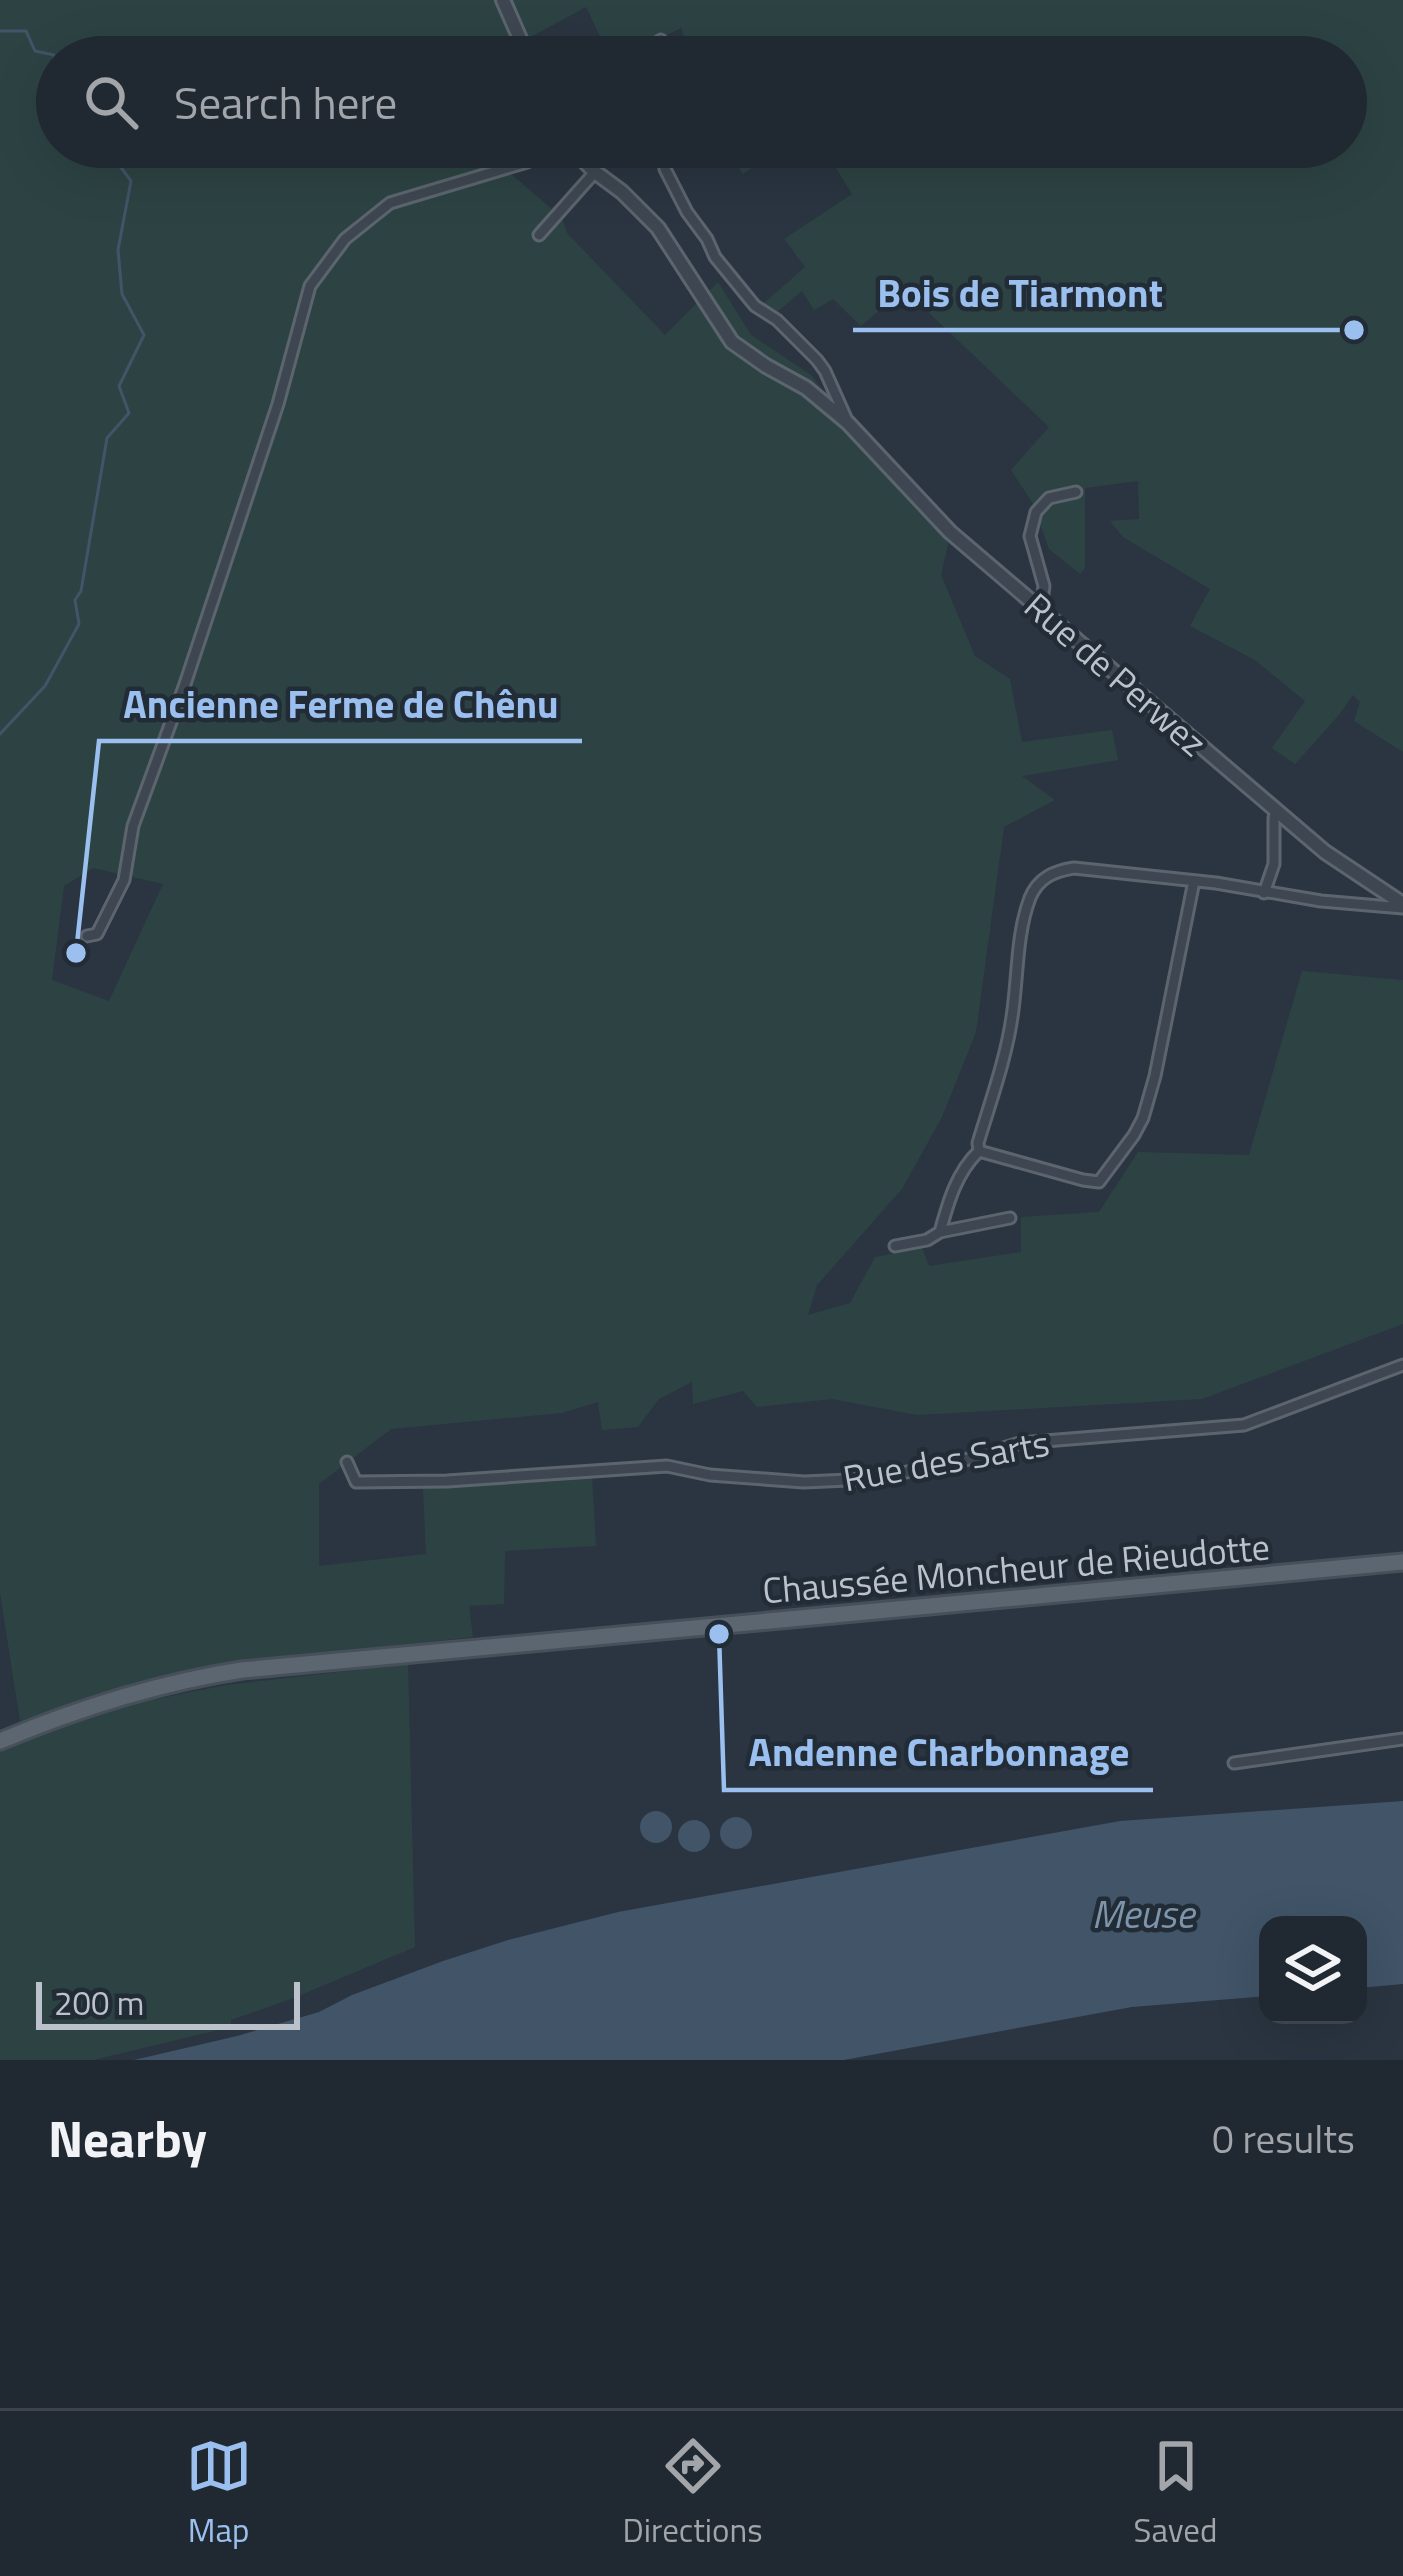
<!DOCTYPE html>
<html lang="en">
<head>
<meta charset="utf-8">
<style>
	body { margin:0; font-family:"Titillium Web",sans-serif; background:#283039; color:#f1f3f6 }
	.controls { position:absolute; right:36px; bottom:36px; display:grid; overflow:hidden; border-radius:24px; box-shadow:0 12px 48px #0002 }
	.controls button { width:108px; height:108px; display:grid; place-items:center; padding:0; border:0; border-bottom:3px solid #3d444d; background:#202831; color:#f1f3f6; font:60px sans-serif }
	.scale { position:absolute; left:36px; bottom:30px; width:264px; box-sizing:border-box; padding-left:12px; border:6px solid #bbc2cb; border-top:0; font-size:33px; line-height:42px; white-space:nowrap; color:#bbc2cb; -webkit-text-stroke:9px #222c36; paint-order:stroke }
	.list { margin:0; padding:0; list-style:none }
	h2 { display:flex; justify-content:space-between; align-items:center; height:156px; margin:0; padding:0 48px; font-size:51px }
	h2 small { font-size:39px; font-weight:400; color:#a2a6ab }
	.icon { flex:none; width:66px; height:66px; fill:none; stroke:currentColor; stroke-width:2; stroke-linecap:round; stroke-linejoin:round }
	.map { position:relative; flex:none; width:1403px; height:2060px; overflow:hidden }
	.search { position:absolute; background:#202831; box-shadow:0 12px 48px #0002; left:36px; right:36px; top:36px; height:132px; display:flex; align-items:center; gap:30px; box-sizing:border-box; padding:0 42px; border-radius:66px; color:#a2a6ab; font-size:45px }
	.sheet { height:348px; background:#202831 }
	nav { display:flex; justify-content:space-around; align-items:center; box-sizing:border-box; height:168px; border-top:3px solid #3d444d; background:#202831; font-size:33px; color:#a2a6ab }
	nav a { display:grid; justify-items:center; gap:6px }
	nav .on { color:#9bc0ef }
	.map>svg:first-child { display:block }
</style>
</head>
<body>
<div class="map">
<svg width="1403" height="2060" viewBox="0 0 1403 2060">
	<rect width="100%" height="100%" fill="#2a3541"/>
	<g fill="#2d4343" fill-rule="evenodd">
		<path d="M0 0H1403V752L1354 721 1360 702 1353 695 1338 716 1295 764 1272 748 1305 701 1255 660 1190 626 1210 589 1123 537 1110 521 1139 519 1138 481 1085 488V568L1080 574 1049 549 1032 502 1011 470 1049 427 904 289 861 326 833 299 814 310 802 291 777 312 763 304 805 267 784 239 852 194 823 147H1346V57H691L681 28 622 57H610L586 7 531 37 530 57H57V147H557L503 167 562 218 567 233 665 335 718 282 751 335 811 375 902 494 949 540 941 575 975 656 1010 679 1022 742 1112 730 1118 760 1022 776 1055 800 1004 827 976 1032 942 1117 902 1189 817 1285 808 1315 850 1303 875 1257 922 1248 929 1266 1021 1252V1217L1099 1212 1138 1152 1249 1155 1302 971 1403 980V1324L1202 1399 917 1415 832 1399 757 1407 743 1391 693 1404 692 1382 659 1399 638 1427 602 1430 598 1402 562 1413 391 1429 319 1484V1566L426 1554 423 1487 592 1477 596 1546 505 1551 504 1604 469 1606 473 1637 255 1661 99 1693 20 1721 0 1593ZM93 868 163 884 109 1001 52 980 64 886Z"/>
		<polygon points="725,147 781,147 743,174"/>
		<polygon points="408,1664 415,1947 291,1999 231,2020 231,2027 93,2060 0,2060 0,1750 111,1708 226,1685"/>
	</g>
	<g fill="#415468">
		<polygon points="1403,1801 1403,1984 1358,1988 1358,1925 1268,1925 1268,1996 1132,2007 844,2060 134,2060 237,2036 319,2012 352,1995 443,1961 508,1940 618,1912 1120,1821"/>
		<circle cx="656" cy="1827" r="16"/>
		<circle cx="736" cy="1833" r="16"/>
		<circle cx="694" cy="1836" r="16"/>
	</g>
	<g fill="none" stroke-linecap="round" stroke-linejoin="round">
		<g stroke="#415468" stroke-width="3">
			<polyline points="0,31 26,31 35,51 54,55 55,82 57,82"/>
			<polyline points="80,147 86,157 89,147"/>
			<polyline points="0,734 45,686 79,624 75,600 81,591 107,438 129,413 119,386 144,335 122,294 118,250 131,181 106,147"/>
		</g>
		<g stroke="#5c656e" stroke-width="15">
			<g id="minor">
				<polyline points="635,57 661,40"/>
				<polyline points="597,147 662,152"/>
				<polyline points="662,147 665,169 687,212 707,239 715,257 755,306 777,320 817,360 825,371 846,418"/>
				<polyline points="539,235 595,172"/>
				<polyline points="1041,609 1044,586 1030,536 1036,512 1049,498 1076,492"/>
				<polyline points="1264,893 1274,864 1274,818 1276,811"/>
				<polyline points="87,936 97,934 124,880 133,826 185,684 278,404 310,286 345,239 390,203 527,162 552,147"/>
				<polyline points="979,1151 1083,1180 1099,1182 1134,1135 1143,1118 1155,1076 1194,881"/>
				<polyline points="940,1232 1010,1218"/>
				<path d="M895 1246 927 1240 940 1232C948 1203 956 1173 979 1151L978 1143C990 1103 1006 1059 1012 1017 1018 979 1016 934 1030 898 1038 878 1054 871 1074 868L1216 883 1321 901 1403 908"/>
				<polyline points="347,1462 356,1482 447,1481 667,1466 710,1475 804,1482 871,1479 962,1461 1020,1443 1244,1425 1403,1365"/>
				<polyline points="1234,1763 1403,1739"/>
			</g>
		</g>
		<g stroke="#5c656e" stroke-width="18">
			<g id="tertiary">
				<polyline points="503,0 528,57"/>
				<polyline points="570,147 595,172 622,192 658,228 732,342 766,366 806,388 848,423 950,532 1325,852 1403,904"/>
			</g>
		</g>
		<g stroke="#47505a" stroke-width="21">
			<path id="primary" d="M0 1741C79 1708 157 1683 242 1670L1403 1562"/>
		</g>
		<use href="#minor" stroke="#3e4751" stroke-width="9"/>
		<use href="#tertiary" stroke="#3e4751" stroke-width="12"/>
		<use href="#primary" stroke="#5c6671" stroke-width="15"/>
	</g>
	<g text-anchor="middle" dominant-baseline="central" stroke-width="9" stroke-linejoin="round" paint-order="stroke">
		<g font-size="36" fill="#bbc2cb" stroke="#222c36">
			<text transform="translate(1116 674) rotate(41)">Rue de Perwez</text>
			<text transform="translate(946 1460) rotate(-10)">Rue des Sarts</text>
			<text transform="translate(1016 1568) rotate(-5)">Chaussée Moncheur de Rieudotte</text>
		</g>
		<g font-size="39" font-style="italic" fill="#7e94aa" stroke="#222c36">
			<text x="1143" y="1913">Meuse</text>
		</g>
	</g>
	<path fill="none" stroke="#9bc0ef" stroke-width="4.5" d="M1354 330L1187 330H853M76 953L99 741H582M719 1634L724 1790H1153"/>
	<g fill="#9bc0ef" stroke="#222c36" stroke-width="4.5">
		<circle cx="1354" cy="330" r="12"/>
		<circle cx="76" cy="953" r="12"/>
		<circle cx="719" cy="1634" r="12"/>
	</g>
	<g font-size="39" text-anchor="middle" font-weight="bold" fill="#9bc0ef" stroke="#222c36" stroke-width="9" stroke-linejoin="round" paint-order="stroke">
		<text x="1020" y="307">Bois de Tiarmont</text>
		<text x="341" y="718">Ancienne Ferme de Chênu</text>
		<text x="939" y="1766">Andenne Charbonnage</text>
	</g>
</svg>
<div class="controls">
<button><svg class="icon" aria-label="layers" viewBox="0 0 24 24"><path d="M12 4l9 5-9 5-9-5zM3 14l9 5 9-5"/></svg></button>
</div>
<div class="scale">200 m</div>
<div class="search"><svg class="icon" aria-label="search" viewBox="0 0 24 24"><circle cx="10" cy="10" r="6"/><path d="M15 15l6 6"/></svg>Search here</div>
</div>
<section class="sheet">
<h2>Nearby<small>0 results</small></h2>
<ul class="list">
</ul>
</section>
<nav>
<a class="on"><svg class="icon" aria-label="map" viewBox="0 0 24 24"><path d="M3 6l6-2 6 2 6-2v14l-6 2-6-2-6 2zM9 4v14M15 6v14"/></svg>Map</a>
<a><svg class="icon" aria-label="directions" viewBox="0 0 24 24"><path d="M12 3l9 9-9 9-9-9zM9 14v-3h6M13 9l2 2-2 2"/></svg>Directions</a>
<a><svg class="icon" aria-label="saved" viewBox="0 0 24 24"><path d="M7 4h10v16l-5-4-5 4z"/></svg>Saved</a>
</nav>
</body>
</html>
